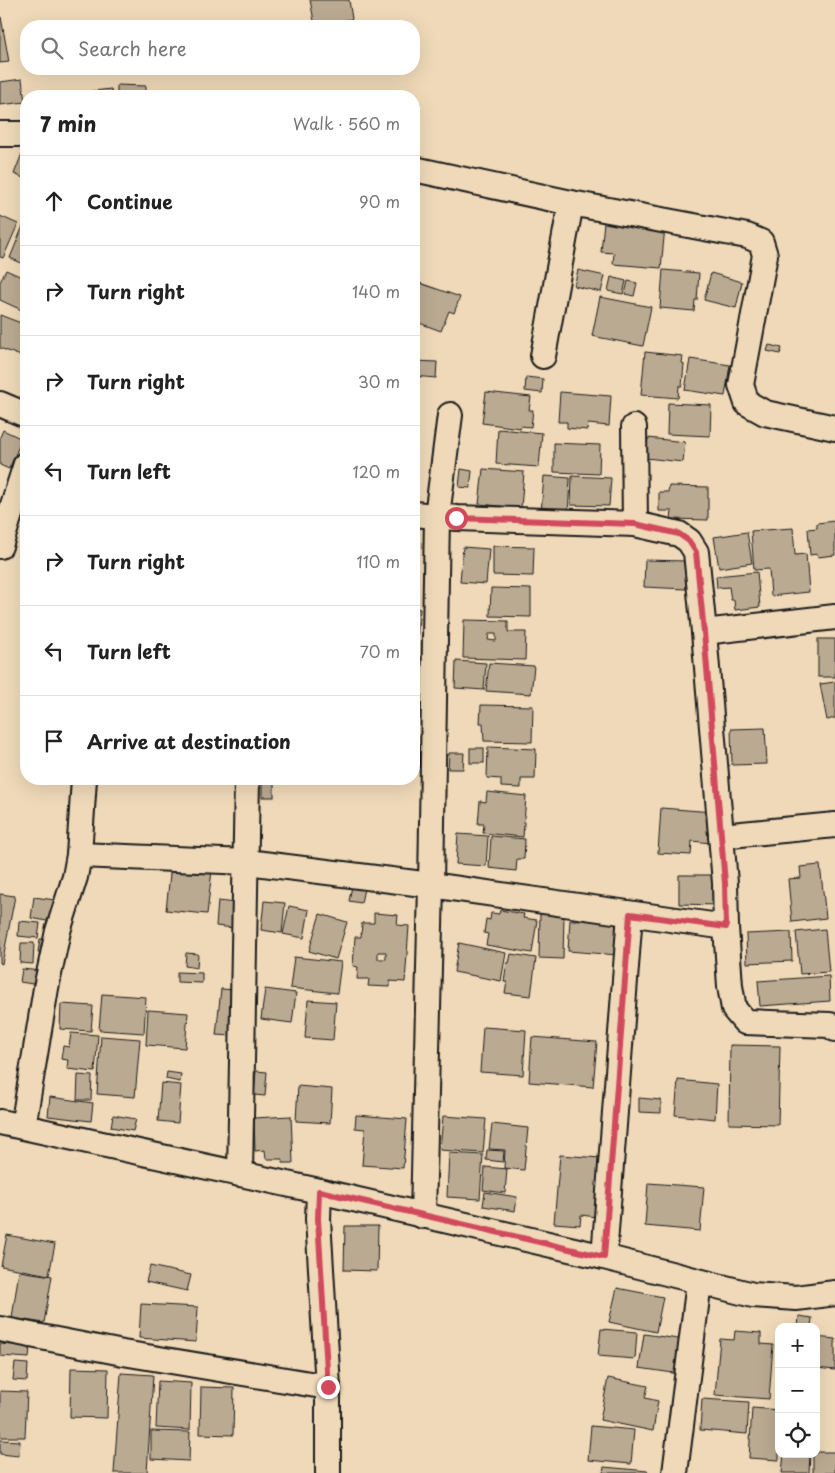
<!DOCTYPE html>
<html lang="en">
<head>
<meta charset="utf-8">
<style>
	body { margin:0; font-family:"Playpen Sans",sans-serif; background:#f2f2f2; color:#222 }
	.controls { position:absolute; right:15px; bottom:15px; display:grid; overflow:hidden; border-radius:10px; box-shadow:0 5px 20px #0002 }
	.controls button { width:45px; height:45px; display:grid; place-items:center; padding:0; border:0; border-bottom:1px solid #e0e0e0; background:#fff; color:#222; font:25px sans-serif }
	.stop { position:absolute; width:15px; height:15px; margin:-11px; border:4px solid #d1495b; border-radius:50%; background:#fff }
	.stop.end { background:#d1495b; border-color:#fff; box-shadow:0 1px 5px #0008 }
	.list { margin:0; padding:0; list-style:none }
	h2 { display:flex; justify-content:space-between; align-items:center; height:65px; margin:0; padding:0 20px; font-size:21px }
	h2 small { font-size:16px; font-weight:400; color:#767676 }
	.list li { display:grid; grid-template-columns:32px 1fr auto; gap:15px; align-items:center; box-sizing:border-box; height:90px; padding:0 20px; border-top:1px solid #e0e0e0 }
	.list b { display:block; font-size:19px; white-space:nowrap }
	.list em { font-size:16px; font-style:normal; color:#767676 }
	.icon { flex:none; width:28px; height:28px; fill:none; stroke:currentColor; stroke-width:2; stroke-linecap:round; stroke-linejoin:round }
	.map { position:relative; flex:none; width:835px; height:1473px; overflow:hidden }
	.search { position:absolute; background:#fff; box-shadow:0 5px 20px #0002; left:20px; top:20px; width:400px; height:55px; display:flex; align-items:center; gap:12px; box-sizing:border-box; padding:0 18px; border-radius:20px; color:#767676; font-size:19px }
	.panel { position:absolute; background:#fff; box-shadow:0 5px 20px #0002; left:20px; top:90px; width:400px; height:695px; border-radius:20px }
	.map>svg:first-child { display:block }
</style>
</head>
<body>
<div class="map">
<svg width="835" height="1473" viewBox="0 0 835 1473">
	<rect width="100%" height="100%" fill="#efd9b8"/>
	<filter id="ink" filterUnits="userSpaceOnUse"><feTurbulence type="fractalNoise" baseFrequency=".02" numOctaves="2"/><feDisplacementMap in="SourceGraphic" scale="10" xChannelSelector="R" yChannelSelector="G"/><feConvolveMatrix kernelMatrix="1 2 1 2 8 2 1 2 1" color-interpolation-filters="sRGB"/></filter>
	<g filter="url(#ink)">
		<g fill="#bbaa92" stroke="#1c1c1c" fill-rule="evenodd">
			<polygon points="310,0 349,0 352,19 315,26"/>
			<polygon points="0,17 1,17 9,62 0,63"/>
			<polygon points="22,79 25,102 0,105 0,82"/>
			<polygon points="117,85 146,86 146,96 117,96"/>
			<polygon points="111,89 112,96 77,96 76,93"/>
			<polygon points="25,146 26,147 26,179 14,174"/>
			<polygon points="0,216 18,224 3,258 0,257"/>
			<polygon points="604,222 665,227 661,268 613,264 614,253 601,252"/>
			<polygon points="23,226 26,227 26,265 10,258"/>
			<polygon points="6,270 26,279 26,312 0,300 0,282"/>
			<polygon points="578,270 605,276 601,292 574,286"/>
			<polygon points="663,270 699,273 697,300 695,300 694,311 660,308"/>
			<polygon points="711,273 742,282 736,308 704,300"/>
			<polygon points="611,277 626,281 623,294 608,291"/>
			<polygon points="414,281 460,297 454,313 449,311 441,331 414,321"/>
			<polygon points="628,281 637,283 634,296 625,294"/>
			<polygon points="600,297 651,307 643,346 592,336"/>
			<polygon points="0,315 26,325 26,358 0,348"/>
			<polygon points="769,345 782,348 780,354 767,351"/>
			<polygon points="645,352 683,356 682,363 684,364 682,386 679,386 678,398 641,395"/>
			<polygon points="690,359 730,365 725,396 685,390"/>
			<polygon points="414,361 437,362 436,378 414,376"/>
			<polygon points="526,377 543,379 542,393 525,391"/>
			<polygon points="486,392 531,397 529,410 533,410 531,427 521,426 520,428 482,423"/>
			<polygon points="560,392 611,396 609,426 588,424 587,430 567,428 567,422 558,422"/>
			<polygon points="668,403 711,405 710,436 667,434"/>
			<polygon points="498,429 542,433 539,467 496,464"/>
			<polygon points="3,430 22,439 9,469 0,465 0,437"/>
			<polygon points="648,438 685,442 683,462 646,458"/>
			<polygon points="554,443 600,445 599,474 554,472"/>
			<polygon points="461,469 472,471 470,488 459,487"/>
			<polygon points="483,469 524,472 521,508 479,504"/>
			<polygon points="544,476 570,478 568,515 541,513"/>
			<polygon points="572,476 611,478 609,506 571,505"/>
			<polygon points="669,486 708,487 708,520 671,519 672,511 659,511 659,492 668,492"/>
			<polygon points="835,521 835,555 818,557 817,554 810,555 808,529 817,528 817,523"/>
			<polygon points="793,528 795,555 806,554 809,592 771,596 769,569 754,570 751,531"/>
			<polygon points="747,532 752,563 719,568 714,537"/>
			<polygon points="493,546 534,547 533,576 493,575"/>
			<polygon points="463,547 489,549 486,584 460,582"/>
			<polygon points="645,560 686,561 686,589 644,587"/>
			<polygon points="757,572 760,607 735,610 734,600 731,600 729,587 717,588 716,576"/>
			<polygon points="491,588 531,589 531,617 490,616"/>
			<polygon points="414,608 420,609 417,638 414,638"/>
			<path d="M464 620 508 621V632H526L525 660 463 658ZM489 634H496V641L488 640Z"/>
			<rect x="818" y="639" width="17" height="38"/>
			<polygon points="456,661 486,663 484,690 455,688"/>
			<polygon points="489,663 534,666 531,694 486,691"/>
			<polygon points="835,682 835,718 827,720 820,684"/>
			<polygon points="481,705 533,706 532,742 484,741 483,723 480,723"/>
			<polygon points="765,728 767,764 732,765 731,729"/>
			<polygon points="414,744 417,745 415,760 414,760"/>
			<polygon points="488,747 536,749 535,779 521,779 521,788 501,787 501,779 487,778"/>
			<rect x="470" y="748" width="14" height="15"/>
			<polygon points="449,753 464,753 463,769 448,769"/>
			<rect x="262" y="779" width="12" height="18"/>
			<polygon points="487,792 526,796 523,837 483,833 484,824 478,824 480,801 486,802"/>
			<polygon points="661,808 713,812 711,843 692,841 691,855 658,853"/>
			<polygon points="458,834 488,836 486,866 456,864"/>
			<polygon points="491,836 525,839 524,859 517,859 516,871 489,868"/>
			<polygon points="171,865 212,870 207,914 166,910"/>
			<polygon points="820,865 826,918 792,922 788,879 801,878 800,867"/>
			<polygon points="679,875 718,875 718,905 679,904"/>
			<polygon points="352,886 364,888 361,903 349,901"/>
			<polygon points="0,894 15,896 2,964 0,963"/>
			<polygon points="34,897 55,900 52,922 31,918"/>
			<polygon points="218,901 236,903 234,928 216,926"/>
			<polygon points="264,901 285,903 282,933 261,930"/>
			<polygon points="289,906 309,910 304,938 283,934"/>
			<polygon points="500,910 524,914 523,918 537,920 532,953 486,945 488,934 484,933 486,919 490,920 491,913 499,914"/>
			<path d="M374 913 398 915 397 925 409 926 405 982 390 981V987L368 986 369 979H357L358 967 353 966 355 937H361L362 923H374ZM378 952H386V959H378Z"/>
			<polygon points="320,914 347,922 336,959 309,951"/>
			<polygon points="540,914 564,915 563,959 539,958"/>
			<polygon points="582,915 601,916 600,922 621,923 618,955 568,951 570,920 581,920"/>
			<polygon points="19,921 40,923 38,938 18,936"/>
			<polygon points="825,929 829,972 800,974 796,932"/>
			<polygon points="791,932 792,961 747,963 746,934"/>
			<polygon points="40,939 49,940 47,953 38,952"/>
			<polygon points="21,943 34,943 33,964 20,963"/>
			<polygon points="459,943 506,953 501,981 454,972"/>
			<polygon points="186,953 198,954 197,968 185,966"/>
			<polygon points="511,954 536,958 531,996 505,993 507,982 504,982 507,963 509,963"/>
			<polygon points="294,957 341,962 337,993 290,988"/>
			<polygon points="22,969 41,971 39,985 20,982"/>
			<polygon points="177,972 202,973 202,983 177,982"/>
			<polygon points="829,976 830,1001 760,1006 758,981"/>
			<polygon points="221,989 237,990 233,1036 216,1035"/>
			<polygon points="265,989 296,993 292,1023 261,1019"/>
			<polygon points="102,994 146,997 144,1033 99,1030"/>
			<polygon points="308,1000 336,1002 333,1040 305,1038"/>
			<polygon points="61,1004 93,1006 91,1031 60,1029"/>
			<polygon points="148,1010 188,1013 185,1048 146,1045"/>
			<polygon points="483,1027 526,1030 523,1075 480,1072"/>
			<polygon points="71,1033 98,1035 95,1072 67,1069 68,1060 61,1059 63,1046 69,1047"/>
			<polygon points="101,1036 140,1039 135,1097 97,1094"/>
			<polygon points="532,1037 597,1042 593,1087 529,1082"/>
			<polygon points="730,1045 780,1046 778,1125 729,1124"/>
			<polygon points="256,1071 267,1072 265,1096 254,1095"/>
			<polygon points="167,1072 181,1074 180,1082 166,1079"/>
			<polygon points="78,1075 92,1076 91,1100 77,1100"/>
			<polygon points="678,1080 717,1084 715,1119 675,1115"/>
			<polygon points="161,1083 181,1085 178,1123 158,1121"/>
			<polygon points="298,1086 332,1089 330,1123 296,1121"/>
			<polygon points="50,1097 93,1103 91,1121 48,1116"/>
			<polygon points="639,1098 661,1100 661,1113 639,1112"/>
			<polygon points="113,1115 136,1119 133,1131 111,1127"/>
			<polygon points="356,1115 407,1119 403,1168 362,1165 365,1129 355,1128"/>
			<polygon points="291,1116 293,1163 283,1163 283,1159 266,1159 265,1150 255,1151 254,1118"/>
			<polygon points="443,1116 486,1119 483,1153 440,1150"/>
			<polygon points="492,1124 528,1128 524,1170 504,1168 505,1150 489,1149"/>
			<polygon points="487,1150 504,1151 503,1162 486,1160"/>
			<polygon points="449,1153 483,1155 480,1199 447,1197"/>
			<polygon points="560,1155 601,1158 596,1217 581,1215 580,1225 554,1223"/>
			<polygon points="485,1167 507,1169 505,1193 483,1190"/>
			<polygon points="648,1183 704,1187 700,1231 645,1226"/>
			<polygon points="485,1192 517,1197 515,1211 483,1206"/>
			<polygon points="345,1226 378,1226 377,1271 344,1270"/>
			<polygon points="7,1235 55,1244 49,1275 1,1266"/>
			<polygon points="150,1266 191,1275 187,1291 146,1282"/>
			<polygon points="19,1271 52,1276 44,1323 12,1318"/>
			<polygon points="617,1288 663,1297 656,1332 609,1322"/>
			<polygon points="141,1304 198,1307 196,1342 139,1338"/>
			<polygon points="799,1316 812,1318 811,1327 798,1327"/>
			<polygon points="601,1329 637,1332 635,1359 598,1356"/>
			<polygon points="735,1331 761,1333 761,1344 773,1345 769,1399 715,1395 720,1339 734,1340"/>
			<polygon points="644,1334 685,1340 680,1374 639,1368"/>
			<polygon points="816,1337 835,1339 835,1370 816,1368"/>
			<polygon points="0,1344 30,1346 29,1358 0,1356"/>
			<polygon points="15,1363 28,1364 27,1381 13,1380"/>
			<polygon points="71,1368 108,1369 107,1418 70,1417"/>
			<polygon points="121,1373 153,1375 147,1473 114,1473"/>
			<polygon points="608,1378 648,1386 645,1398 658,1401 653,1431 600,1420"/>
			<polygon points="158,1381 191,1383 190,1430 156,1428"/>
			<polygon points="201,1387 234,1388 233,1435 200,1434"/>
			<polygon points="0,1391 27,1392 25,1437 0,1437"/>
			<polygon points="702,1399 749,1402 747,1434 700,1430"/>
			<polygon points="752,1408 779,1410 779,1460 749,1458"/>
			<polygon points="591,1426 634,1430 631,1464 588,1460"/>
			<polygon points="151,1431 190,1432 189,1461 151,1459"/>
			<polygon points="0,1440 20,1441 19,1456 0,1454"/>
			<polygon points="816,1452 835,1452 835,1473 813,1473 813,1454 816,1454"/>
			<polygon points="784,1454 810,1454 809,1473 782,1473"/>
			<polygon points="604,1467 648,1471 648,1473 603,1473"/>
		</g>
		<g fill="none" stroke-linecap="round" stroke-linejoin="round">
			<g stroke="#1c1c1c" stroke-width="28">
				<g id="minor">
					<polyline points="0,134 26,134"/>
					<polyline points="414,169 571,203 747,236 761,242 765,255 741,385 747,403 765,413 835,428"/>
					<polyline points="543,356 571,203"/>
					<polyline points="0,404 26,415"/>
					<polyline points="634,427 635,524"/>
					<polyline points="414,514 457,518 635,524 679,534 689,541 696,552 704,632 725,883 726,927 730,986 734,1009 745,1022 830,1025 835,1029"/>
					<polyline points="0,546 26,464"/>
					<polyline points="704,632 835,617"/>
					<polyline points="721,836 835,825"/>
					<polyline points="79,855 247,862 431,885 726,927"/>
					<polyline points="0,1122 319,1191 604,1257 753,1295 796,1298 835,1293"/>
					<polyline points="23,1127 46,988 58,931 75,877 79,855 84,779"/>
					<polyline points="240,1174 247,779"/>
					<polyline points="319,1191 318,1219 328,1387 328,1473"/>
					<polyline points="423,1216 431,885 437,516 450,415"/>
					<polyline points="604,1257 630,914"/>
					<polyline points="0,1329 123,1353 328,1387"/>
					<polyline points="675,1473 699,1282"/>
				</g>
			</g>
			<use href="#minor" stroke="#efd9b8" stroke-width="24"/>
		</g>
	</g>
	<g fill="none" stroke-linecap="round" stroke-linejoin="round" filter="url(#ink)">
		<polyline stroke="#d1495b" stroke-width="6" points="328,1387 318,1219 319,1191 604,1257 630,914 726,927 725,883 704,632 696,552 689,541 679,534 635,524 456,518"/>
	</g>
</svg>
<div class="controls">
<button>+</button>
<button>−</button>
<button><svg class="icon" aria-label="locate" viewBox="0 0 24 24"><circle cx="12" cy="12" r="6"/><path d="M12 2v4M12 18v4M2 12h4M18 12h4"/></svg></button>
</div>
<div class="stop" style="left:456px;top:518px"></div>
<div class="stop end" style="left:328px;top:1387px"></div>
<div class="search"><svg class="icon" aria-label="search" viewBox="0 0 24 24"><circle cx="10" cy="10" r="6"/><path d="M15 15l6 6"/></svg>Search here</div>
<section class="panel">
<h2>7 min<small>Walk · 560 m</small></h2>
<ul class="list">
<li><svg class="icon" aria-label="ahead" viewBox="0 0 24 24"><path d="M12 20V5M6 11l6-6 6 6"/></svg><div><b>Continue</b></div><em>90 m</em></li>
<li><svg class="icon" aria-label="right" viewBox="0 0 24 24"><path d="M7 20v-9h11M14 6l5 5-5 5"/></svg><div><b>Turn right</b></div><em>140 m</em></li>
<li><svg class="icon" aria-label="right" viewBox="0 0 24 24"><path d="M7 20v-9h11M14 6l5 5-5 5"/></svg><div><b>Turn right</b></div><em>30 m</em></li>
<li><svg class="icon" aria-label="left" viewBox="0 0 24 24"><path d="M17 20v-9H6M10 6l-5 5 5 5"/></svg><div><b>Turn left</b></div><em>120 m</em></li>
<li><svg class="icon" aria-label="right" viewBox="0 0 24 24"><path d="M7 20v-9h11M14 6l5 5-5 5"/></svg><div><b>Turn right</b></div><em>110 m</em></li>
<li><svg class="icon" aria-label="left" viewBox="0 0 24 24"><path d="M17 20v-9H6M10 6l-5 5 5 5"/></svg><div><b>Turn left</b></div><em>70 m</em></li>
<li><svg class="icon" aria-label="arrive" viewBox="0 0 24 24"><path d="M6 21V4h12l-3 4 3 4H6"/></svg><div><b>Arrive at destination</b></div></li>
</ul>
</section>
</div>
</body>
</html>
